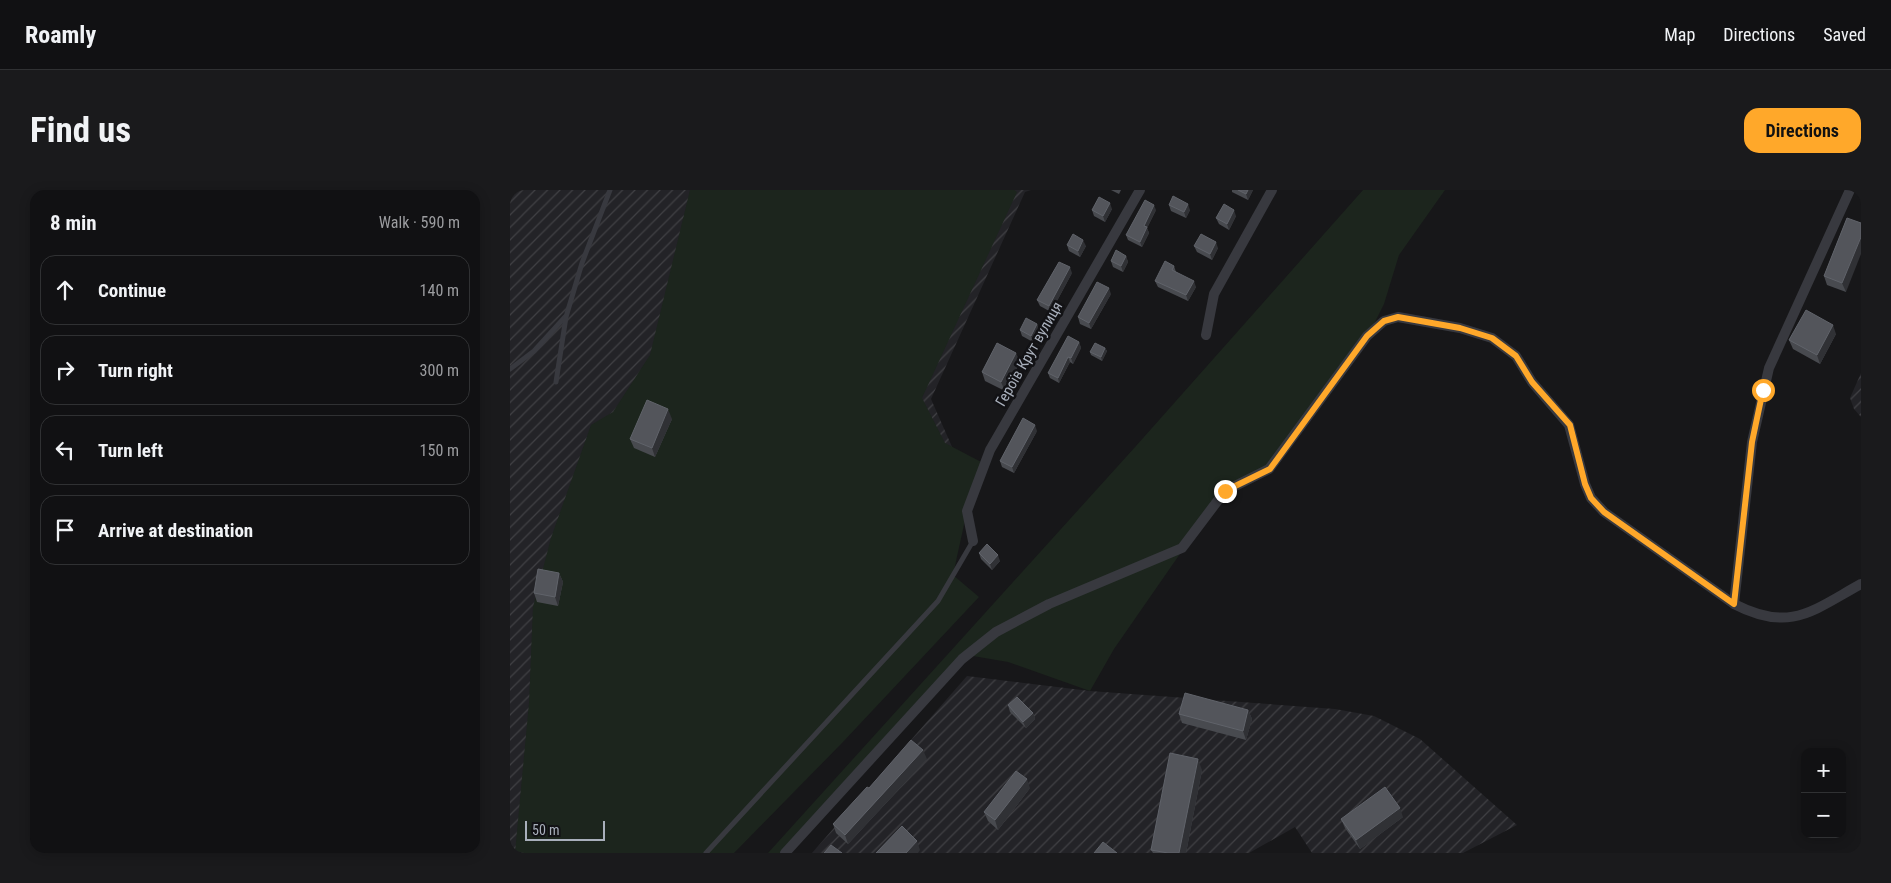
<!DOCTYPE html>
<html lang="en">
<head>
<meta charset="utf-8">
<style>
	body { margin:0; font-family:"Roboto Condensed",sans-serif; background:#1a1a1c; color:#f1f3f6 }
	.controls { position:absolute; right:15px; bottom:15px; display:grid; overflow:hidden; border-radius:10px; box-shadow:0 2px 12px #0003 }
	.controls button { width:45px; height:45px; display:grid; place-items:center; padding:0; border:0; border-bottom:1px solid #303133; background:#111113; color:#f1f3f6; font:25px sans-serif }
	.scale { position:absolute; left:15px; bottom:12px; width:80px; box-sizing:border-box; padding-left:5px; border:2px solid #a8afbb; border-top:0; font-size:14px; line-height:18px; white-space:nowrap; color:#a8afbb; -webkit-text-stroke:4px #121215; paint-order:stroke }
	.stop { position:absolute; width:15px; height:15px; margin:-11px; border:4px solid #ffa82a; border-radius:50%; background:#fff }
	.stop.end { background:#ffa82a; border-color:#fff; box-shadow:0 1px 5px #0008 }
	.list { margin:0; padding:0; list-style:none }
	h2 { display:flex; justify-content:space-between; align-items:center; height:65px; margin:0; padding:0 20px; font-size:21px }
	h2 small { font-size:16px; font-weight:400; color:#9c9da0 }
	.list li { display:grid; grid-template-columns:32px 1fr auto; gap:15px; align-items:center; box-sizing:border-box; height:70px; margin:0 10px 10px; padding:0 10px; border:1px solid #303133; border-radius:15px }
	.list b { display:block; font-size:19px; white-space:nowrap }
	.list em { font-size:16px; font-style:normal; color:#9c9da0 }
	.icon { flex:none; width:28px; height:28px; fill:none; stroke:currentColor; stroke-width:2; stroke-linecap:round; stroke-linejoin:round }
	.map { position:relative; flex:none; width:1351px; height:663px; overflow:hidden; border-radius:15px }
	header { display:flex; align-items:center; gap:30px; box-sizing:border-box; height:70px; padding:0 25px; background:#111113; border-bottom:1px solid #303133 }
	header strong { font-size:24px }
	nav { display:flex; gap:28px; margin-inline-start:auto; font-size:18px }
	.intro { display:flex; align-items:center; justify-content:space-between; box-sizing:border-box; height:120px; padding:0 30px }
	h1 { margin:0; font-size:35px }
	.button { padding:12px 22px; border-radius:15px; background:#ffa82a; color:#111; font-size:18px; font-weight:700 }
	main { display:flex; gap:30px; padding:0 30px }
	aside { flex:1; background:#111113; border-radius:15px; box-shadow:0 2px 12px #0003 }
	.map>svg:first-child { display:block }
</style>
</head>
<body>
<header>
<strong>Roamly</strong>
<nav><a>Map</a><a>Directions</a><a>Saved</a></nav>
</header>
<div class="intro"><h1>Find us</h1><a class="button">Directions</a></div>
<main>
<aside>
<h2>8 min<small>Walk · 590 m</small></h2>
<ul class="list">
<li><svg class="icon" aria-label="ahead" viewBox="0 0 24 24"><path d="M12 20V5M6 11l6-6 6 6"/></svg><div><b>Continue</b></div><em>140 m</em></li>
<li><svg class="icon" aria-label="right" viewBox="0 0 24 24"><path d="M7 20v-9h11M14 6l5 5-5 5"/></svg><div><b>Turn right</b></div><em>300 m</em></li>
<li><svg class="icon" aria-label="left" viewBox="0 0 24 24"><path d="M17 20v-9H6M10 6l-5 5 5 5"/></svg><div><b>Turn left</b></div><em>150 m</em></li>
<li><svg class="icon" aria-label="arrive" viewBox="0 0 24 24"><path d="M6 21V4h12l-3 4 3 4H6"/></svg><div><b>Arrive at destination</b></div></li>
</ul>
</aside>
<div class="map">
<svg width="1351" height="663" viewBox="0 0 1351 663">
	<defs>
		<pattern id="industrial-furrows" width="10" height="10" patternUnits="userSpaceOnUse" patternTransform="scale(1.25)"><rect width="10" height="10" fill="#232327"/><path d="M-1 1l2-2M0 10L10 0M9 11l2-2" fill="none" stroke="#404044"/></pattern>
	</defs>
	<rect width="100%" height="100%" fill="#171719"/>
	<g fill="url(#industrial-furrows)">
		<polygon points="0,0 521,0 515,2 421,209 450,275 183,663 0,663"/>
		<polygon points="1351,183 1351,227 1344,219 1340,208"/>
		<polygon points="457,486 580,501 825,519 864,526 910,549 1007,635 953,663 802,663 785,637 739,663 302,663"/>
	</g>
	<g fill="#1c251d">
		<polygon points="180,0 504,0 507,2 412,208 435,253 475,274 457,321 443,385 469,407 332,553 224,663 5,663 19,513 23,417 41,348 81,235 103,222 140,165"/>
		<polygon points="853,0 935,0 889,65 874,114 862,138 759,279 715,299 604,459 580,501 498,472 457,465 275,663 258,663 626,256"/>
	</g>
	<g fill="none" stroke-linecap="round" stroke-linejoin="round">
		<g stroke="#38393f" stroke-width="5">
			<polyline points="0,179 24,161 55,127"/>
			<polyline points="46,192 56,127 72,73 100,0"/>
			<polyline points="196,663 428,411 463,351"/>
		</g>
		<g stroke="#38393f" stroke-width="10">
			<polyline points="696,145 704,104 762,0"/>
			<polyline points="463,351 457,321 480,260 630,0"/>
			<polyline points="1224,414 1242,252 1259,178 1340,0"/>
			<path d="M275 663 452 469 486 442 539 414 672 358 715 301 759 279 857 146 874 131 888 127 950 138 982 148 1006 166 1022 192 1059 235 1075 294 1081 308 1094 322 1224 414C1280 443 1302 421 1351 394"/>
		</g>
	</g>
	<g fill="#484a4f">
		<polygon points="601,0 611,0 609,4"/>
		<polygon points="722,0 743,0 738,10 722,2"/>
		<polygon points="659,15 680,20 676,28 661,21"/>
		<polygon points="602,19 595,32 584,26 582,20"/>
		<polygon points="646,20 637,38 639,43 632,57 618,50 616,45"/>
		<polygon points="726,26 719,40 709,34 706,28"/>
		<polygon points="1337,28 1336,102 1317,95 1314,86"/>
		<polygon points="557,55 576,56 570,67 559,61"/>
		<polygon points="684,56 708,58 702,70 687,62"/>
		<polygon points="616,66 618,72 613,82 603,77 601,71"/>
		<polygon points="664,76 666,82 686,97 678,111 648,97 645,91"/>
		<polygon points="562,83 541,122 530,116 527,110"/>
		<polygon points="601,104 581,139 570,134 568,127"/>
		<polygon points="527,134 529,140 523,152 512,146 510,140"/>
		<polygon points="1326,144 1310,174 1283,159 1279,150"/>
		<polygon points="569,152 571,158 563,174 560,172 549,193 540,188 538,183"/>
		<polygon points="595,158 597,161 592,171 581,165 580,162"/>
		<polygon points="510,172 495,201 475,191 472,182"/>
		<polygon points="162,229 145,267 124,258 120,249"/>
		<polygon points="527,241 504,283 492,277 490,271"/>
		<polygon points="469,363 490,371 482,380 471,369"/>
		<polygon points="49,383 53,392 48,416 27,412 24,403"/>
		<polygon points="498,515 523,523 525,529 516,538 500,522"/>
		<polygon points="738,520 742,529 736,550 672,533 669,524"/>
		<polygon points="417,569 338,654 326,643 323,634 359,598"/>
		<polygon points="692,580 676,663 643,663 641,660"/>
		<polygon points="520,598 488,640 478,631 474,622"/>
		<polygon points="893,627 850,659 835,638 831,629"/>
	</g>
	<g fill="#303135">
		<polygon points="738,0 743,0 738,10 736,4"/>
		<polygon points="600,13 602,19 595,32 593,26"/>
		<polygon points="678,14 680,20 676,28 674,22"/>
		<polygon points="644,15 646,20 637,38 639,43 632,57 630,52 634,36"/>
		<polygon points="724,20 726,26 719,40 717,34"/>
		<polygon points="1351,47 1351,64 1336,102 1332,93"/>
		<polygon points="573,50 576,56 570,67 568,61"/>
		<polygon points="706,52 708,58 702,70 700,64"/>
		<polygon points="616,66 618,72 613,82 611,76"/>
		<polygon points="560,77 562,83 541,122 539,116"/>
		<polygon points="684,91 686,97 678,111 676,105"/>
		<polygon points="599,98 601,104 581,139 579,133"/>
		<polygon points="527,134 529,140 523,152 521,146"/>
		<polygon points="1323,135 1326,144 1310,174 1307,165"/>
		<polygon points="569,152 571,158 563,174 561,168"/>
		<polygon points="595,158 597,161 592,171 591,167"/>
		<polygon points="506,163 510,172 495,201 491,192"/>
		<polygon points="558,167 560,172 549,193 548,188"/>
		<polygon points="158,219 162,229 145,267 142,258"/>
		<polygon points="525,235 527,241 504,283 502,277"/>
		<polygon points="488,365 490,371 482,380 480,374"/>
		<polygon points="49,383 53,392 48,416 45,407"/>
		<polygon points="738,520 742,529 736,550 733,541"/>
		<polygon points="523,523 525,529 516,538 513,532"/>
		<polygon points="413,560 417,569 338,654 335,645"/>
		<polygon points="688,569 692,580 676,663 669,663"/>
		<polygon points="517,589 520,598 488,640 485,630"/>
		<polygon points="890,618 893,627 850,659 846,650"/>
		<polygon points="407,651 410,660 408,663 396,663"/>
	</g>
	<g fill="#53555b" stroke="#60636a">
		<polygon points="728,0 738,0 736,4"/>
		<polygon points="663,6 678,14 674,22 659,15"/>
		<polygon points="589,7 600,13 593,26 582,20"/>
		<polygon points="635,10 644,15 634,36 637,37 630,52 616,45"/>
		<polygon points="714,14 724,20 717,34 706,28"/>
		<polygon points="1337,28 1351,33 1351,47 1332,93 1314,86"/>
		<polygon points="563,44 573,50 568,61 557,55"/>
		<polygon points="691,44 706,52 700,64 684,56"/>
		<polygon points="606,60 616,66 611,76 601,71"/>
		<polygon points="655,71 664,76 662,80 684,91 676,105 645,91"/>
		<polygon points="549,72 560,77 539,116 527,110"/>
		<polygon points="587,92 599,98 579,133 568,127"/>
		<polygon points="1296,120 1323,135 1307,165 1279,150"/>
		<polygon points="516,128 527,134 521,146 510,140"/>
		<polygon points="558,146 569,152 561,168 558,167 548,188 538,183"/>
		<polygon points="487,153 506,163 491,192 472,182"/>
		<polygon points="585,153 595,158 591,167 580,162"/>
		<polygon points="137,210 158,219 142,258 120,249"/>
		<polygon points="513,228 525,235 502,277 490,271"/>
		<polygon points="477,354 488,365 480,374 469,363"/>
		<polygon points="28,379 49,383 45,407 24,403"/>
		<polygon points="675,503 738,520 733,541 669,524"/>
		<polygon points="507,507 523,523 513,532 498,515"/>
		<polygon points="401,550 413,560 335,645 323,634 357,597 359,598"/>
		<polygon points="660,563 688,569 669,663 658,663 641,660"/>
		<polygon points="506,581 517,589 485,630 474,622"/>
		<polygon points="875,597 890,618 846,650 831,629"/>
		<polygon points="392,636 407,651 396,663 366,663"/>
		<polygon points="593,652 607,663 584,663"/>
		<polygon points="321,655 332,663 314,663"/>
	</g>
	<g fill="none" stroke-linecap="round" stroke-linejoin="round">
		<polyline stroke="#ffa82a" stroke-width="6" points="715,301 760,279 857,146 874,131 888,127 950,138 982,148 1006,166 1022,192 1060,235 1075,294 1081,308 1094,322 1224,414 1242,252 1253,200"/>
	</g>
	<g text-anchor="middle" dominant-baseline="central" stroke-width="5" stroke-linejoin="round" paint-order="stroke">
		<g font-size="15" fill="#a8afbb" stroke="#121215">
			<text transform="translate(519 164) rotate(-60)">Героїв Крут вулиця</text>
		</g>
	</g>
</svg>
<div class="controls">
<button>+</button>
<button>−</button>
</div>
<div class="scale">50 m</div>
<div class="stop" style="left:1253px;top:200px"></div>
<div class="stop end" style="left:715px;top:301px"></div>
</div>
</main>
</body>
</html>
